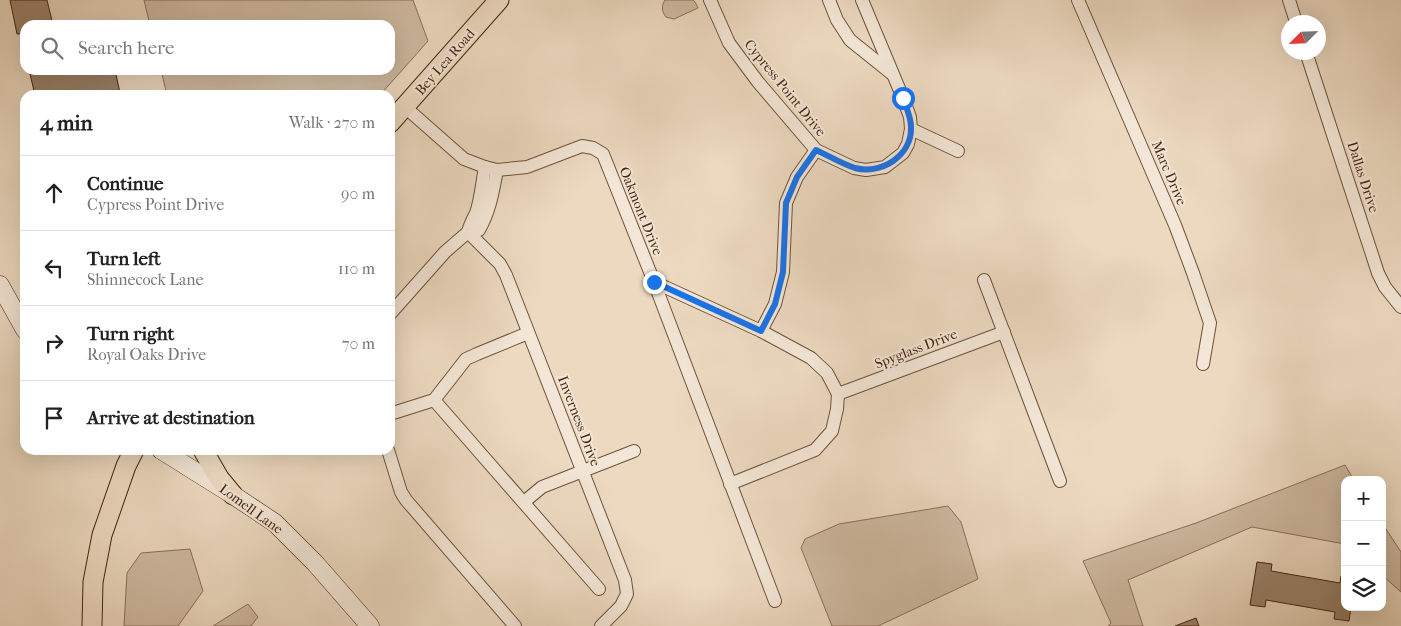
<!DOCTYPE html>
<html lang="en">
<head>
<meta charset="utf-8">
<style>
	body { margin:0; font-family:"IM FELL French Canon",serif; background:#f2f2f2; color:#222 }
	.controls { position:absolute; right:15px; bottom:15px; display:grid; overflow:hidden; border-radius:10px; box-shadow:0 5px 20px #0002 }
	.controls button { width:45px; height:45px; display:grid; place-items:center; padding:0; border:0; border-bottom:1px solid #e0e0e0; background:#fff; color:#222; font:25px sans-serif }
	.compass { position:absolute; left:1281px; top:15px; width:45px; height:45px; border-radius:50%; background:#fff; box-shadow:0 5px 20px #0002; rotate:246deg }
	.stop { position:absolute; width:15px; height:15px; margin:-11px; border:4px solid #1a73e8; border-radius:50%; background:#fff }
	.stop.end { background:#1a73e8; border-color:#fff; box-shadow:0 1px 5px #0008 }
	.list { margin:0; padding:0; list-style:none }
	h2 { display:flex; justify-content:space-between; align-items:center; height:65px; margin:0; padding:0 20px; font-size:21px }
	h2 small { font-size:16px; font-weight:400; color:#767676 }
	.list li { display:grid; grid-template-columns:32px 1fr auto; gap:15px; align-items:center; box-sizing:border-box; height:75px; padding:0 20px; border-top:1px solid #e0e0e0 }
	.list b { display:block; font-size:19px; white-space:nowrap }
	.list p { margin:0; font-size:16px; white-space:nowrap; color:#767676 }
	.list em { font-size:16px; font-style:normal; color:#767676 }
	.icon { flex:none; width:28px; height:28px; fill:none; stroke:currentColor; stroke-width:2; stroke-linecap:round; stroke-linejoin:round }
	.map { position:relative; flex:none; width:1401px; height:626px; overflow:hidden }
	.search { position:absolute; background:#fff; box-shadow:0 5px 20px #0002; left:20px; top:20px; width:375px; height:55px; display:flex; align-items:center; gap:12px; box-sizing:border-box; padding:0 18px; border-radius:15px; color:#767676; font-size:19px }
	.panel { position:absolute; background:#fff; box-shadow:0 5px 20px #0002; left:20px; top:90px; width:375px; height:365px; border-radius:15px }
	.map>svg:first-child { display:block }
</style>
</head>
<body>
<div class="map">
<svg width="1401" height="626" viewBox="0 0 1401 626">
	<rect width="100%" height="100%" fill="#ecd9c0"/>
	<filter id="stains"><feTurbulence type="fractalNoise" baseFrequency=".004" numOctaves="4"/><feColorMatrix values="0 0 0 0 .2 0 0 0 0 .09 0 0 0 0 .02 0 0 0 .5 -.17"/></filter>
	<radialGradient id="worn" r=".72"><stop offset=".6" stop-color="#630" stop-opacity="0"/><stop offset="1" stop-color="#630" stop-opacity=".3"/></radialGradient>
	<g fill="#cfbaa2" stroke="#8a7059">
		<polygon points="144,0 413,0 428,41 380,95 167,95 161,70 390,70 390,25 150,25"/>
		<path d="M665 0H693L695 2 698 8 674 19 666 17C662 12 661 6 665 0Z"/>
		<polygon points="1345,465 1354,480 1345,480 1345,544 1252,527 1128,580 1143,626 1108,626 1111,623 1083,561 1196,523"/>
		<polygon points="948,506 961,522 978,579 878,626 832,626 801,548 805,539 839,524"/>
		<polygon points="1382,523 1401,552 1401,592 1382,575"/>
		<polygon points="190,549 203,591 178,626 124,626 127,573 141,553"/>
		<polygon points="248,604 258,617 251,626 213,626"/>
	</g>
	<g fill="#9b836c" stroke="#442510">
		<polygon points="10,0 47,0 53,25 25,25 25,33 17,34"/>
		<polygon points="50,70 115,70 120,93 110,95 35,95 30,74"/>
		<polygon points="1257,562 1272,564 1271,571 1340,583 1341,576 1345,577 1345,607 1351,607 1349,621 1334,619 1335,612 1266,600 1265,607 1250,605"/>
		<polygon points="1196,618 1199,626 1175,626"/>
	</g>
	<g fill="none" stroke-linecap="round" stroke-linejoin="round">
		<g stroke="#6e523c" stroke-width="14">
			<g id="street">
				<polyline points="710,0 729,43 758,82 816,150 854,168 866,170 885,167 903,153 908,144 911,129 910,117 903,98 862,0"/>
				<polyline points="829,0 837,20 850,40 891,73"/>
				<polyline points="1078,0 1175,225 1193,273 1210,323 1203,364"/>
				<polyline points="1289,0 1296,22"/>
				<polyline points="1306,52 1378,273 1385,287 1401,307"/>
				<polyline points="405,107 464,159 485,167 497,170 527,167 582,146 593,148 603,154 654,282 775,601"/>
				<polyline points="911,129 958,151"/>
				<path d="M485 167C482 182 481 199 476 213 473 219 470 224 468 232L479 230C490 211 493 191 497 170"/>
				<polyline points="984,280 1060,481"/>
				<polyline points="654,282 761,331 811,358 827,373 838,394 837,409 832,431 815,450 730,484"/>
				<polyline points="390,314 445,252 468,232 500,264 506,275 625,580 627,594 621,606 601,626"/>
				<polyline points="761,331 775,304 783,272 786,203 797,177 816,150"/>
				<polyline points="838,394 1004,332"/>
				<polyline points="434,400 599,589"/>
				<polyline points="390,414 434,400 466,359 477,354 528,333"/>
				<polyline points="388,450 401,492 406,500 515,626"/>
				<polyline points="524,502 542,487 634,451"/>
			</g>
		</g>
		<g stroke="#442510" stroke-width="19">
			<g id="secondary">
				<polyline points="0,285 25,330"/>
				<polyline points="161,450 233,495 275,523 315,563 370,626"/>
			</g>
		</g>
		<g stroke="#442510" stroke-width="21">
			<g id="primary">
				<polyline points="390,123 499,0"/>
				<polyline points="203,450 219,478 233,495"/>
				<polyline points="92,626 93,582 102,535 126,466 134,450"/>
			</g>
		</g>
		<use href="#street" stroke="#f3e6d6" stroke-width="12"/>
		<use href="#secondary" stroke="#f3e6d6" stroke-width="18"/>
		<use href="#primary" stroke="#ecd9c0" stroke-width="19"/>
	</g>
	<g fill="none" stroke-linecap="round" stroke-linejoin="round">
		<path stroke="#1a73e8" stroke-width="6" d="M654 282 761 331 775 304 783 272 786 203 797 177 816 150C829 156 842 164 855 168 881 175 912 156 911 127 911 117 906 107 903 98"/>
	</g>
	<g text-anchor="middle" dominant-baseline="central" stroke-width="4" stroke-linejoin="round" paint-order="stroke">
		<g font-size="14" fill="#442510" stroke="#f3e6d6">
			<text transform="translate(445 62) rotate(-49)">Bey Lea Road</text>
			<text transform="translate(785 88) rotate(51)">Cypress Point Drive</text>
			<text transform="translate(1169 173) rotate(67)">Marc Drive</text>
			<text transform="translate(1363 177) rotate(72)">Dallas Drive</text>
			<text transform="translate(641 211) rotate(68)">Oakmont Drive</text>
			<text transform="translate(916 349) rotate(-21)">Spyglass Drive</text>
			<text transform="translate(579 421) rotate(69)">Inverness Drive</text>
			<text transform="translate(251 509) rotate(36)">Lomell Lane</text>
		</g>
	</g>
	<rect width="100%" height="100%" filter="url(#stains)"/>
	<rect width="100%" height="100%" fill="url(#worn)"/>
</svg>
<div class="controls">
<button>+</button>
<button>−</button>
<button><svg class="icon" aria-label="layers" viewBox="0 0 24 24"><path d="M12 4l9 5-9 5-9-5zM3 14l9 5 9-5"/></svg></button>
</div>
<svg class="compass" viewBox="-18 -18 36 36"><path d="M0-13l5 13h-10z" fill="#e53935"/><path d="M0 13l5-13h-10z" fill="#767676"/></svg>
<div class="stop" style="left:903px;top:98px"></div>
<div class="stop end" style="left:654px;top:282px"></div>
<div class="search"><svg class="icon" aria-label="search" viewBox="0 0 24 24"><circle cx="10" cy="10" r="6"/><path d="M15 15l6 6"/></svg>Search here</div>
<section class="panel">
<h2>4 min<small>Walk · 270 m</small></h2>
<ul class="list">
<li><svg class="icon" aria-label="ahead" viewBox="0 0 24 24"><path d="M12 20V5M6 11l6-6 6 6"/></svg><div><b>Continue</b><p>Cypress Point Drive</p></div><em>90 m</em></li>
<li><svg class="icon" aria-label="left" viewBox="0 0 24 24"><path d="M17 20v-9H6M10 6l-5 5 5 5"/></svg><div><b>Turn left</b><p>Shinnecock Lane</p></div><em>110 m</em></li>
<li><svg class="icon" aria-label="right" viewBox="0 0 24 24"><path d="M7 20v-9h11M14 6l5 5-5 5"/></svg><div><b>Turn right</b><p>Royal Oaks Drive</p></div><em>70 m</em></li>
<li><svg class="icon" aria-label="arrive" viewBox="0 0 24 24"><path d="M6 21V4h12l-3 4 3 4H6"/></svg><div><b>Arrive at destination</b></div></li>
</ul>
</section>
</div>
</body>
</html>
